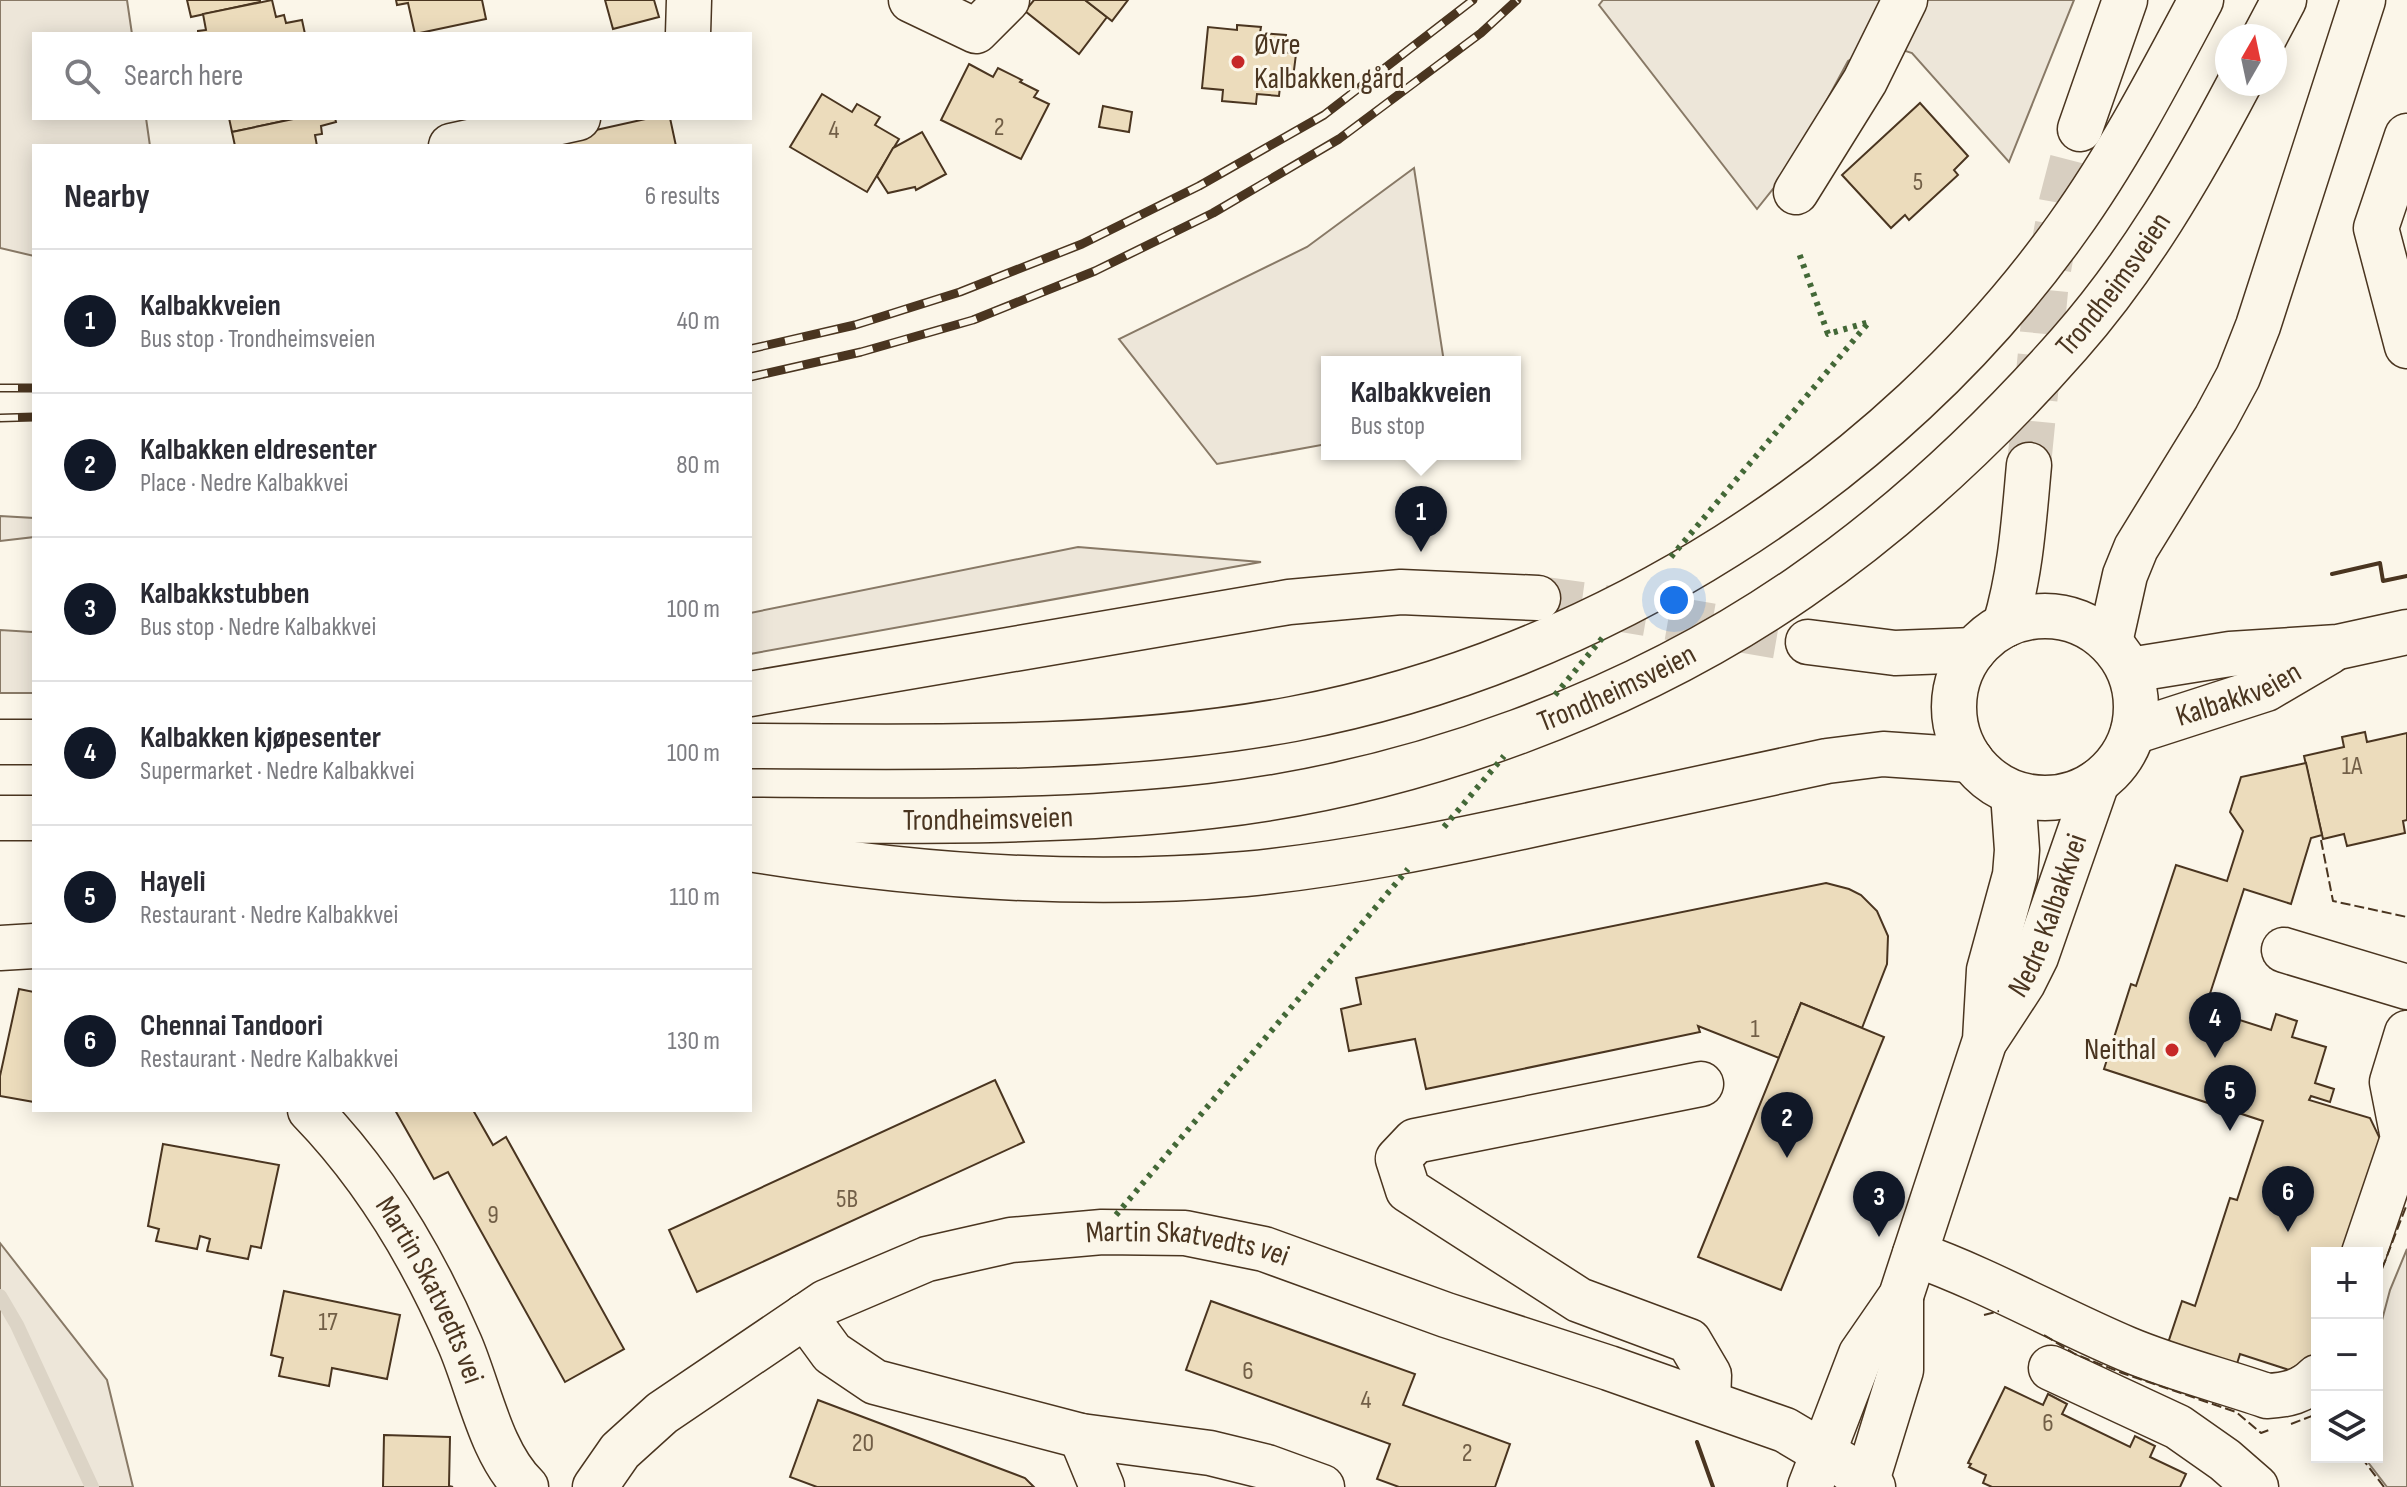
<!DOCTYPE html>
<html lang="en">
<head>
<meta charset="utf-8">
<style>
	body { margin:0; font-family:"Sofia Sans Condensed",sans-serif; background:#f2f2f3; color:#2b2b33 }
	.controls { position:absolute; right:24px; bottom:24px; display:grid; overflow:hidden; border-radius:0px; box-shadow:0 4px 20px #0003 }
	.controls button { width:72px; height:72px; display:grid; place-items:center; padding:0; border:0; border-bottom:2px solid #e1e1e2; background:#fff; color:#2b2b33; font:40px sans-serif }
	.compass { position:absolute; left:2215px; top:24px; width:72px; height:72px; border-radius:50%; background:#fff; box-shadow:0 4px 20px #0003; rotate:9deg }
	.you { position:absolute; left:1674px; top:600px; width:28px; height:28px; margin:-20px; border:6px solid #fff; border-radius:50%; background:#1a73e8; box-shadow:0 0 0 12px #1a73e833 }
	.badge { display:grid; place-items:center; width:52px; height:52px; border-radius:50%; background:#111827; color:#fff; font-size:26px; font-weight:700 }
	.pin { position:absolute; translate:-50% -66px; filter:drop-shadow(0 2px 4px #0008) }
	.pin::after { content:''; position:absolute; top:42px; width:28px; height:24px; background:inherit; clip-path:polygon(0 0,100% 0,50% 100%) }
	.popup { position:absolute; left:1321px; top:356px; width:200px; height:104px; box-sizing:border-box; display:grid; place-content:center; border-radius:0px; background:#fff; filter:drop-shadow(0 2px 6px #0005); font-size:26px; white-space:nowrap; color:#7c7c81 }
	.popup b { font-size:30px; color:#2b2b33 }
	.popup::after { content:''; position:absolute; left:50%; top:100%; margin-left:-16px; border:16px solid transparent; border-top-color:#fff }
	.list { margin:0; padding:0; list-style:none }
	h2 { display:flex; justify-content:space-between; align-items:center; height:104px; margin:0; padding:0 32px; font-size:34px }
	h2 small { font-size:26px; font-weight:400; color:#7c7c81 }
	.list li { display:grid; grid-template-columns:52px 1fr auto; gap:24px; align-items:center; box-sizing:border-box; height:144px; padding:0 32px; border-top:2px solid #e1e1e2 }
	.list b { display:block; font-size:30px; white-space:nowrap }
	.list p { margin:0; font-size:26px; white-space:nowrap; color:#7c7c81 }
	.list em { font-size:26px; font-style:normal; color:#7c7c81 }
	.icon { flex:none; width:44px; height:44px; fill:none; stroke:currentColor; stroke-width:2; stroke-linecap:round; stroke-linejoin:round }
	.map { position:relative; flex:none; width:2407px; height:1487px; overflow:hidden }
	.search { position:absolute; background:#fff; box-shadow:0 4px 20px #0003; left:32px; top:32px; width:720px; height:88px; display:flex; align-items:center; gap:20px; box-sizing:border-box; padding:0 28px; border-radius:0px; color:#7c7c81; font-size:30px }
	.panel { position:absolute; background:#fff; box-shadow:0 4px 20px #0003; left:32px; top:144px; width:720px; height:968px; border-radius:0px }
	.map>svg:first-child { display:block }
</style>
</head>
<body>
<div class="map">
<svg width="2407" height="1487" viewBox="0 0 2407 1487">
	<rect width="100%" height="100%" fill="#fbf6e9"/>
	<g fill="#ede6d9" stroke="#887966" stroke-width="2">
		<polygon points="0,0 127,0 132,34 34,34 34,118 146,118 150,146 34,146 34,256 0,248"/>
		<polygon points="1603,0 2074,0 2009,162 1912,53 1881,43 1848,61 1792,165 1757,209 1599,5"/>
		<polygon points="1414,168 1444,362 1327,362 1327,444 1217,464 1119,339 1307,247"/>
		<polygon points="0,516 34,518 34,537 0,541"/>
		<polygon points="1078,547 1261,562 750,654 750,613"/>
		<polygon points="0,630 32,632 34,630 34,693 0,693"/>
		<polygon points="0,1243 107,1380 133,1487 0,1487"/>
		<polygon points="2407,1249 2407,1487 2387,1487 2364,1457 2377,1457 2377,1339 2390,1290"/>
	</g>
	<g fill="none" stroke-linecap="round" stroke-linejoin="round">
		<polyline stroke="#dcd4c6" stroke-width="14" points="0,1296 17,1325 92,1487"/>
	</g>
	<g fill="#ecdcbc" stroke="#4a3520" stroke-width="2">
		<polygon points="187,0 260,0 260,2 191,17"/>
		<polygon points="272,0 276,17 284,15 286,23 302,20 305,34 198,34 198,31 206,30 203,14"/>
		<polygon points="396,0 482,0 486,19 415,34 408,3 397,5"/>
		<polygon points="605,0 654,0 659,17 613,29"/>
		<polygon points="1034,0 1085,0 1107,17 1079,54 1025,11"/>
		<polygon points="1085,0 1128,0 1112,21"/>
		<polygon points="1237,25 1261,27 1260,33 1286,35 1284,52 1296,54 1293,78 1281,77 1279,96 1257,94 1256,104 1222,101 1223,90 1202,88 1208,27 1237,30"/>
		<polygon points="969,64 993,77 998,68 1022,80 1020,82 1038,91 1034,97 1049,104 1021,159 941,120"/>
		<polygon points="822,94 852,112 857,104 880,117 875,125 899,139 867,192 790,147"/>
		<polygon points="1920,103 1968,156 1954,170 1958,175 1909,220 1905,215 1891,228 1842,175"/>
		<polygon points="1103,106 1132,112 1129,132 1099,127"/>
		<polygon points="229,118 298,118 232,132"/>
		<polygon points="298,118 335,118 336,122 321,126 322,134 315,135 317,146 235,146 232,132"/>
		<polygon points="650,118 670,118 676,146 524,146"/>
		<polygon points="922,132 946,174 916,190 915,187 888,193 877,176 893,148"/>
		<polygon points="2365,732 2367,742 2407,733 2407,820 2403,821 2405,833 2347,846 2344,834 2323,839 2304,756 2344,747 2342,737"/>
		<polygon points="2306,763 2322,835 2311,838 2291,904 2244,889 2205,1009 2271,1030 2276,1014 2297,1021 2292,1037 2326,1047 2315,1083 2334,1089 2330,1102 2311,1096 2309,1100 2370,1118 2383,1145 2348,1253 2317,1253 2317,1346 2313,1357 2289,1370 2240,1354 2236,1367 2168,1343 2182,1301 2195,1306 2230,1198 2237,1200 2263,1121 2104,1069 2131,984 2136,986 2176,865 2227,881 2243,831 2230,812 2241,777"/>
		<polygon points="1826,883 1849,889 1861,895 1877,911 1888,936 1887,964 1862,1028 1801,1003 1779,1058 1698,1026 1700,1032 1426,1089 1415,1039 1349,1051 1341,1009 1361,1004 1356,978"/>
		<polygon points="19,989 34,992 34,1102 0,1096 0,1076"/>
		<polygon points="1801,1003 1884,1037 1781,1290 1698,1257"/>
		<polygon points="995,1080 1024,1142 697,1292 669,1230"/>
		<polygon points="395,1110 473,1110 493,1145 506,1137 624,1349 565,1382 448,1172 434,1179"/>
		<polygon points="163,1144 279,1165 261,1248 251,1246 248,1259 207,1251 210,1239 200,1236 197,1249 156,1241 159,1229 148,1226"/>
		<polygon points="284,1291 400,1315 387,1379 332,1368 329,1386 279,1376 283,1358 271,1355"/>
		<polygon points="1211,1301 1415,1374 1403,1405 1510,1444 1495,1487 1399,1487 1377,1479 1390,1444 1186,1370"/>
		<polygon points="2005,1387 2043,1405 2048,1394 2067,1404 2062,1414 2130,1447 2135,1436 2155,1446 2150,1457 2186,1474 2180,1487 1992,1487 1983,1483 1986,1475 1969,1467 1971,1464 1968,1463"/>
		<polygon points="818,1400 1025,1478 1034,1487 817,1487 790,1477"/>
		<polygon points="384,1435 450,1437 449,1486 453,1487 383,1487"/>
	</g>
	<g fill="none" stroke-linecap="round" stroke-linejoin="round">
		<g stroke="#d8cfc1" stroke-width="44" stroke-dasharray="44 22" stroke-linecap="butt">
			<polyline points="2029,465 2047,281 2061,202 2080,129"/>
			<polyline points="1538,598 1611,608 1808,642"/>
		</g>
		<g stroke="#4a3520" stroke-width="47">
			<g id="minor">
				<polyline points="911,0 976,31 1007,0"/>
				<polyline points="688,34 689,0"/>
				<polyline points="2407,136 2376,228 2407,346"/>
				<polyline points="451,146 578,118"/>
				<polyline points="1796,192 1865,81 1905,0"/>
				<polyline points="2130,670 2230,654 2338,647 2407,632"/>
				<path id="s1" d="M2133 732 2266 689 2329 652"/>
				<polyline points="0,948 34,946"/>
				<polyline points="2284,950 2407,987"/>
				<polyline points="1701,1084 1415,1141 1398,1159 1408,1190 1579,1300 1689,1341 1709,1375 1708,1402"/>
				<path id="s2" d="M310 1110C374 1176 424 1260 460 1344 479 1388 491 1454 526 1487"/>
				<polyline points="2364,1253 2403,1138 2392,1082 2407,1033"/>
				<path d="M1915 1254C1988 1280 2056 1319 2127 1349 2172 1368 2221 1380 2267 1396 2287 1395 2302 1392 2317 1377"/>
				<polyline points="805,1316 832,1353 875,1382 1081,1436 1210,1453 1267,1467 1322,1487"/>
				<polyline points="2051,1368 2178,1427 2225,1460 2256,1487"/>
				<polyline points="1081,1436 1102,1487"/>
				<path id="s3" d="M595 1487 620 1451 662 1413 826 1302 927 1259 1011 1240 1102 1232 1185 1233 1264 1249 1446 1315 1609 1368 1785 1430 1844 1465 1873 1487"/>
			</g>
		</g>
		<g stroke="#4a3520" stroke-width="47">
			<g id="major">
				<circle cx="2045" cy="707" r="91"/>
				<path id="s4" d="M1987 1038 2023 983 2036 957 2097 782"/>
				<polyline points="1810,1487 1861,1354 1901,1296 1985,1040 1989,970 2015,875 2017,850 2013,793"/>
				<polyline points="1865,1487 1901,1370 1901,1296"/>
			</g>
		</g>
		<g stroke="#4a3520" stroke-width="47">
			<g id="highway">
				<polyline points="2265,36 2284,0"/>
				<polyline points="2080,129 2125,0"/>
				<path d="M2005 625C2021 572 2024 519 2029 465"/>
				<polyline points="1808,642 1895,653 1974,650"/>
				<polyline points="2110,642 2125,575 2136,548 2216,418 2238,377 2258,326 2363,0"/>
				<polyline points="750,694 1289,602 1401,592 1538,598"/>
				<polyline points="0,742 34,742"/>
				<path d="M750 746C930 747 1115 752 1293 719 1595 662 1890 478 2068 227 2119 156 2160 77 2201 0"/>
				<polyline points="0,818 34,818"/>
				<path id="s5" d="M750 820C904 821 1059 824 1212 806 1414 783 1632 703 1799 588 1899 519 1989 435 2069 344 2138 266 2191 175 2239 84"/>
				<path d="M750 849C913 876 1080 888 1245 874 1348 864 1448 843 1549 821 1642 801 1735 781 1827 761L1883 754 1971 760"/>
			</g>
		</g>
		<use href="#minor" stroke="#fbf6e9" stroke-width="44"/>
		<use href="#major" stroke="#fbf6e9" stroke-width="44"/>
		<use href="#highway" stroke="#fbf6e9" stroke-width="44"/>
		<g stroke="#4a3520" stroke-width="9">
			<g id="rail">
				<polyline points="750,349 855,325 960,292 1082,244 1199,186 1324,115 1473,0"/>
				<polyline points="750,377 861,352 973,320 1095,271 1213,213 1339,139 1481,33 1517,0"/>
				<polyline points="0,388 34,388"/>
				<polyline points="0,418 34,417"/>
			</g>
		</g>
		<use href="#rail" stroke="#fbf6e9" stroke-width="6" stroke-dasharray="18" stroke-linecap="butt"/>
		<g stroke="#436837" stroke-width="6" stroke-dasharray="4 6" stroke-linecap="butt">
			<polyline points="1671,557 1869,322 1828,334 1799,253"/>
			<polyline points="1555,695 1604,636"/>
			<polyline points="1444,827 1504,756"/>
			<polyline points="1116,1215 1408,869"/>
		</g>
		<g stroke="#4a3520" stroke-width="2" stroke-dasharray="10 4" stroke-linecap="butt">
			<polyline points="2321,840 2333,901 2407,917"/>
			<polyline points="2377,1282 2407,1204"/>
			<polyline points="1984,1315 1999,1311"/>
			<polyline points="2044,1335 2075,1354 2122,1373 2236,1412 2261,1433 2269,1430"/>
			<polyline points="2291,1424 2317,1414"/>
			<polyline points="2361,1457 2384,1487"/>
		</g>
		<g stroke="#4a3520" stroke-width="4">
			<polyline points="2332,574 2380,563 2383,581 2407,576"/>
			<polyline points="1697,1442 1713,1487"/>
		</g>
	</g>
	<g fill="#c62828" stroke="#fbf6e9" stroke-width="3">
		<circle cx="1238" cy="62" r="8"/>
		<circle cx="2172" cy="1050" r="8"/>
	</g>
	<g text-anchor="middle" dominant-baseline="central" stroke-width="6" stroke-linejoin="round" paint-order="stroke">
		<g font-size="26" fill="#725f47">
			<text x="999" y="127">2</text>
			<text x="834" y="130">4</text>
			<text x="1918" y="182">5</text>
			<text x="2352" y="766">1A</text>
			<text x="1755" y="1029">1</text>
			<text x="847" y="1199">5B</text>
			<text x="493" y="1215">9</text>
			<text x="328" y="1322">17</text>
			<text x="1248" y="1371">6</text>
			<text x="1366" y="1400">4</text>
			<text x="2048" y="1423">6</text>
			<text x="863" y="1443">20</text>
			<text x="1467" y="1453">2</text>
		</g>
		<g font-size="30" fill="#4a3520" stroke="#fbf6e9" text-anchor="start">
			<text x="1254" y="45">Øvre<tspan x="1254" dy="34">Kalbakken gård</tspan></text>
			<text x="2156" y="1050" text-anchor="end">Neithal</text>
		</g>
		<g font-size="30" fill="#4a3520" stroke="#fbf6e9">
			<text stroke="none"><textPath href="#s5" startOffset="1534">Trondheimsveien</textPath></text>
			<text stroke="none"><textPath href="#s5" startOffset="886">Trondheimsveien</textPath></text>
			<text stroke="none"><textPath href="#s1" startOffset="112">Kalbakkveien</textPath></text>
			<text stroke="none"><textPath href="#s5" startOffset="238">Trondheimsveien</textPath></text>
			<text stroke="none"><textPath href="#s4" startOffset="138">Nedre Kalbakkvei</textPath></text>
			<text stroke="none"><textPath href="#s3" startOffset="672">Martin Skatvedts vei</textPath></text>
			<text stroke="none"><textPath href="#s2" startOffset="218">Martin Skatvedts vei</textPath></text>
		</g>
	</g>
</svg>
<div class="controls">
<button>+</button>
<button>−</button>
<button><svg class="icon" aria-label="layers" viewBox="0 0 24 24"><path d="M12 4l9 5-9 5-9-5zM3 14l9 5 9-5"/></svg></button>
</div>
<svg class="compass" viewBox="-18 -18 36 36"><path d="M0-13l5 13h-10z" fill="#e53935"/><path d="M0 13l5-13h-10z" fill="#7c7c81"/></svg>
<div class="you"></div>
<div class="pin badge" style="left:1421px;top:552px">1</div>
<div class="popup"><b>Kalbakkveien</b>Bus stop</div>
<div class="pin badge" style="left:1787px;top:1158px">2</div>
<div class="pin badge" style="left:1879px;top:1237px">3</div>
<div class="pin badge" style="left:2215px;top:1058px">4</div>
<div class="pin badge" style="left:2230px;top:1131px">5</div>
<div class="pin badge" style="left:2288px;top:1232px">6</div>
<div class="search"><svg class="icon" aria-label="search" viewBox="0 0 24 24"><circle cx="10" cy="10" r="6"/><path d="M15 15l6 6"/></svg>Search here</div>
<section class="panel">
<h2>Nearby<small>6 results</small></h2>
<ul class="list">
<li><span class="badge">1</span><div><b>Kalbakkveien</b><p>Bus stop · Trondheimsveien</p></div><em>40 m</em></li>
<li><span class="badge">2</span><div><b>Kalbakken eldresenter</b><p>Place · Nedre Kalbakkvei</p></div><em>80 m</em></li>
<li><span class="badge">3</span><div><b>Kalbakkstubben</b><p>Bus stop · Nedre Kalbakkvei</p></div><em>100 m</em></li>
<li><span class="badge">4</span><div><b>Kalbakken kjøpesenter</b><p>Supermarket · Nedre Kalbakkvei</p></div><em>100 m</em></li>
<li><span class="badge">5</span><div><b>Hayeli</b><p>Restaurant · Nedre Kalbakkvei</p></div><em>110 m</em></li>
<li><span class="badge">6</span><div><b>Chennai Tandoori</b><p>Restaurant · Nedre Kalbakkvei</p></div><em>130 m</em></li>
</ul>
</section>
</div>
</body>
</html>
